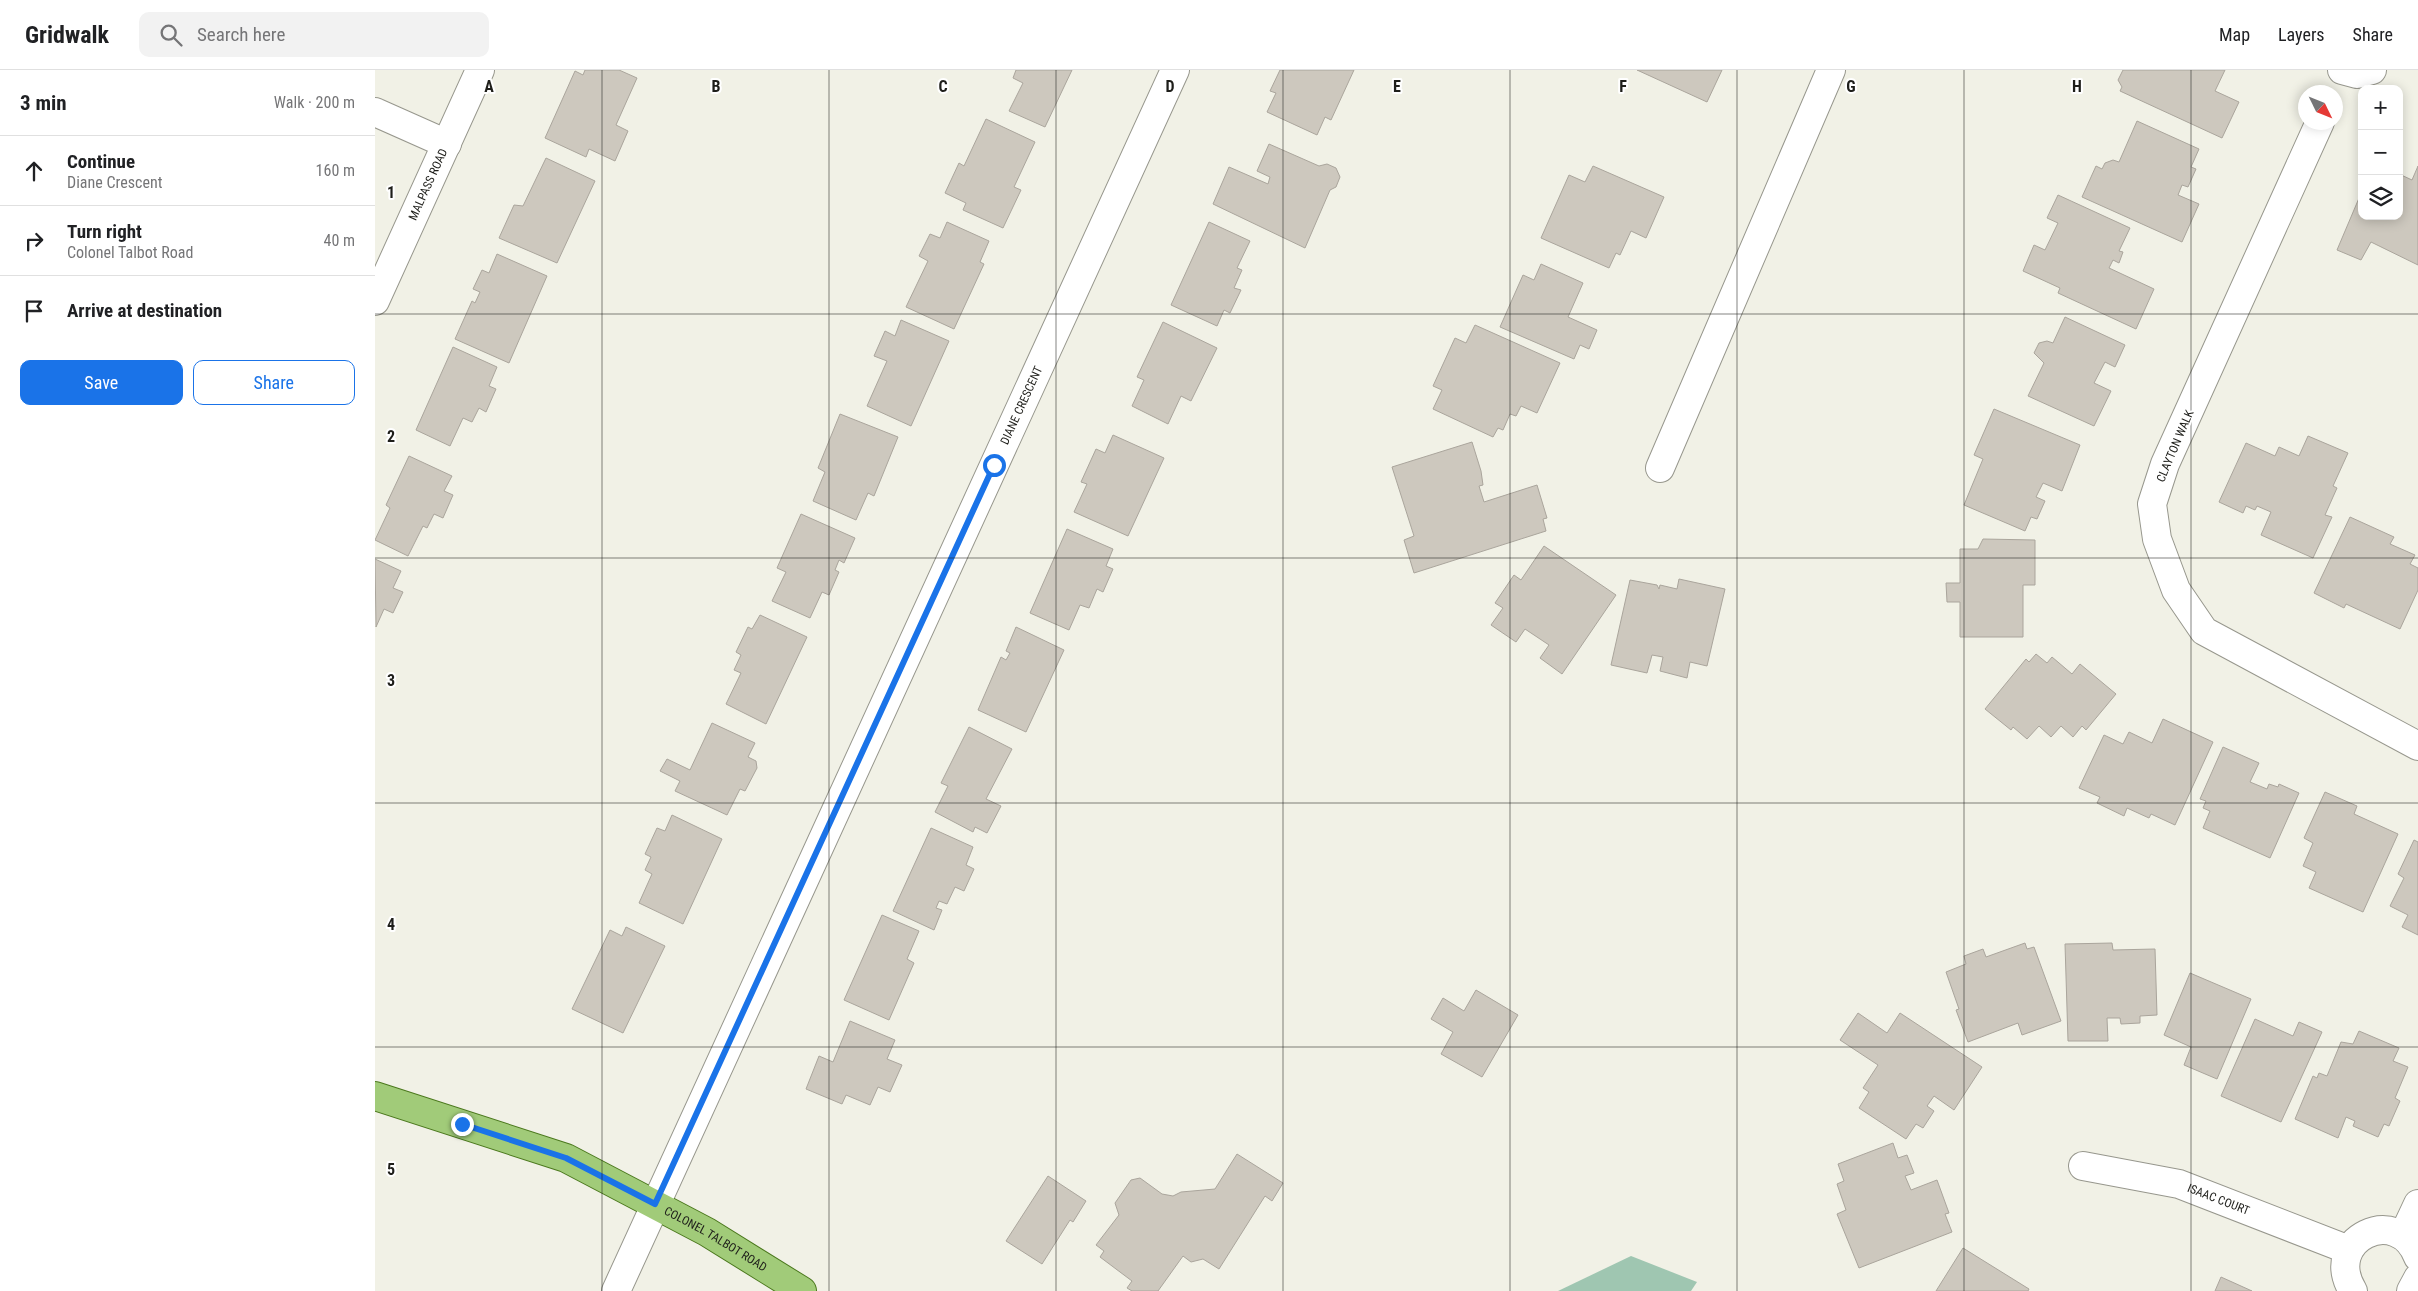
<!DOCTYPE html>
<html lang="en">
<head>
<meta charset="utf-8">
<style>
	body { margin:0; font-family:"Roboto Condensed",sans-serif; background:#f2f2f2; color:#202124 }
	.controls { position:absolute; right:15px; top:15px; display:grid; overflow:hidden; border-radius:10px; box-shadow:0 2px 12px #0003 }
	.controls button { width:45px; height:45px; display:grid; place-items:center; padding:0; border:0; border-bottom:1px solid #e0e0e0; background:#fff; color:#202124; font:25px sans-serif }
	.compass { position:absolute; left:1923px; top:15px; width:45px; height:45px; border-radius:50%; background:#fff; box-shadow:0 2px 12px #0003; rotate:133deg }
	.stop { position:absolute; width:15px; height:15px; margin:-11px; border:4px solid #1a73e8; border-radius:50%; background:#fff }
	.stop.end { background:#1a73e8; border-color:#fff; box-shadow:0 1px 5px #0008 }
	.list { margin:0; padding:0; list-style:none }
	h2 { display:flex; justify-content:space-between; align-items:center; height:65px; margin:0; padding:0 20px; font-size:21px }
	h2 small { font-size:16px; font-weight:400; color:#757577 }
	.list li { display:grid; grid-template-columns:32px 1fr auto; gap:15px; align-items:center; box-sizing:border-box; height:70px; padding:0 20px; border-top:1px solid #e0e0e0 }
	.list b { display:block; font-size:19px; white-space:nowrap }
	.list p { margin:0; font-size:16px; white-space:nowrap; color:#757577 }
	.list em { font-size:16px; font-style:normal; color:#757577 }
	.actions { display:flex; gap:10px; padding:15px 20px }
	.actions a { flex:1; padding:11px 0; border:1px solid #1a73e8; border-radius:10px; text-align:center; font-size:18px; color:#1a73e8 }
	.actions .main { background:#1a73e8; color:#fff }
	.icon { flex:none; width:28px; height:28px; fill:none; stroke:currentColor; stroke-width:2; stroke-linecap:round; stroke-linejoin:round }
	.map { position:relative; flex:none; width:2043px; height:1221px; overflow:hidden }
	header { display:flex; align-items:center; gap:30px; box-sizing:border-box; height:70px; padding:0 25px; background:#fff; border-bottom:1px solid #e0e0e0 }
	header strong { font-size:24px }
	nav { display:flex; gap:28px; margin-inline-start:auto; font-size:18px }
	.search { width:350px; height:45px; background:#f2f2f2; display:flex; align-items:center; gap:12px; box-sizing:border-box; padding:0 18px; border-radius:10px; color:#757577; font-size:19px }
	main { display:flex }
	aside { flex:1; background:#fff }
	.map>svg:first-child { display:block }
</style>
</head>
<body>
<header>
<strong>Gridwalk</strong>
<div class="search"><svg class="icon" aria-label="search" viewBox="0 0 24 24"><circle cx="10" cy="10" r="6"/><path d="M15 15l6 6"/></svg>Search here</div>
<nav><a>Map</a><a>Layers</a><a>Share</a></nav>
</header>
<main>
<aside>
<h2>3 min<small>Walk · 200 m</small></h2>
<ul class="list">
<li><svg class="icon" aria-label="ahead" viewBox="0 0 24 24"><path d="M12 20V5M6 11l6-6 6 6"/></svg><div><b>Continue</b><p>Diane Crescent</p></div><em>160 m</em></li>
<li><svg class="icon" aria-label="right" viewBox="0 0 24 24"><path d="M7 20v-9h11M14 6l5 5-5 5"/></svg><div><b>Turn right</b><p>Colonel Talbot Road</p></div><em>40 m</em></li>
<li><svg class="icon" aria-label="arrive" viewBox="0 0 24 24"><path d="M6 21V4h12l-3 4 3 4H6"/></svg><div><b>Arrive at destination</b></div></li>
</ul>
<div class="actions"><a class="main">Save</a><a>Share</a></div>
</aside>
<div class="map">
<svg width="2043" height="1221" viewBox="0 0 2043 1221">
	<rect width="100%" height="100%" fill="#f1f1e6"/>
	<polygon fill="#9fc6b1" points="1256,1186 1322,1212 1316,1221 1183,1221"/>
	<g fill="#cdc8be" stroke="#aaa59c">
		<polygon points="210,0 244,0 262,8 241,55 253,61 240,91 214,79 211,87 170,68 200,1 208,5"/>
		<polygon points="641,0 697,0 670,57 634,41 648,13 638,8"/>
		<polygon points="905,0 979,0 956,50 950,47 942,65 892,42 901,23 895,21"/>
		<polygon points="1262,0 1347,0 1332,32"/>
		<polygon points="1748,0 1850,0 1840,21 1864,32 1847,68 1745,21 1747,17 1743,10"/>
		<polygon points="611,49 660,72 639,117 646,120 628,158 588,140 591,133 570,123 584,93 589,96"/>
		<polygon points="1762,51 1824,79 1816,97 1821,99 1813,117 1807,115 1803,125 1824,134 1807,172 1707,127 1721,96 1727,99 1730,93 1738,90 1744,92"/>
		<polygon points="894,74 944,96 952,94 961,98 965,107 961,117 955,120 930,178 838,134 854,97 893,114 895,107 882,101"/>
		<polygon points="171,88 220,111 182,193 124,168 139,135 148,136"/>
		<polygon points="1218,96 1289,127 1271,168 1256,161 1245,185 1241,183 1234,198 1166,168 1194,105 1210,112"/>
		<polygon points="2043,96 2043,195 1996,172 1986,190 1962,180 1987,121 1987,146 2024,146 2024,104 2037,110"/>
		<polygon points="1683,125 1755,158 1744,181 1748,182 1744,193 1738,190 1734,198 1779,219 1761,259 1683,223 1685,218 1648,201 1659,175 1670,180 1683,153 1672,148"/>
		<polygon points="572,152 614,171 605,192 609,194 579,259 531,237 553,191 544,186 555,164 565,168"/>
		<polygon points="834,152 875,171 862,198 867,200 859,218 866,220 855,243 849,240 842,256 796,235"/>
		<polygon points="122,184 172,206 134,293 80,269 97,231 100,233 105,222 98,219 107,200 114,203"/>
		<polygon points="1166,194 1208,213 1193,247 1222,260 1214,279 1205,275 1199,289 1125,257 1148,205 1159,210"/>
		<polygon points="1690,247 1750,275 1740,297 1730,292 1719,313 1736,321 1719,356 1653,326 1669,293 1659,283 1664,273 1672,271 1678,273"/>
		<polygon points="526,250 574,271 536,356 492,336 512,291 499,286 510,261 520,266"/>
		<polygon points="788,252 842,278 816,331 806,326 793,354 757,336 769,310 762,307"/>
		<polygon points="1100,255 1185,293 1162,343 1146,336 1141,346 1135,344 1128,360 1123,358 1118,367 1058,339 1067,320 1058,316 1080,268 1091,273"/>
		<polygon points="78,277 122,297 114,316 121,319 111,342 104,338 97,352 88,348 75,376 41,360"/>
		<polygon points="1619,339 1705,375 1687,421 1668,413 1661,427 1670,431 1662,449 1656,447 1650,461 1589,435 1608,389 1599,385"/>
		<polygon points="465,344 523,367 499,426 493,423 481,450 438,431 450,402 443,398"/>
		<polygon points="738,365 789,388 753,466 699,442 712,414 706,412 721,379 730,383"/>
		<polygon points="1933,366 1973,383 1958,416 1962,418 1950,445 1957,447 1938,488 1886,465 1896,442 1882,436 1880,440 1871,436 1868,443 1844,432 1871,373 1900,386 1904,377 1924,386"/>
		<polygon points="1097,372 1106,401 1108,415 1104,416 1109,432 1162,415 1172,448 1168,449 1171,461 1039,503 1029,470 1039,466 1017,397"/>
		<polygon points="34,386 77,406 69,421 78,425 68,448 59,444 52,458 48,456 33,486 0,470 15,438 11,435"/>
		<polygon points="426,444 480,468 469,493 464,490 460,500 464,502 454,525 447,522 435,548 397,531 411,502 402,498"/>
		<polygon points="1975,447 2019,467 2015,474 2040,485 2035,494 2043,498 2043,520 2025,559 1971,534 1969,538 1939,523"/>
		<polygon points="692,459 738,479 731,496 738,499 728,522 722,519 714,538 705,535 694,560 655,543"/>
		<polygon points="1608,469 1660,470 1660,515 1648,515 1648,567 1585,567 1585,532 1572,532 1571,513 1585,513 1585,479 1603,479"/>
		<polygon points="1169,476 1241,525 1187,604 1165,588 1174,575 1150,559 1141,572 1116,555 1128,538 1120,533 1139,505 1146,510"/>
		<polygon points="0,489 26,501 18,518 28,522 18,543 9,539 1,557"/>
		<polygon points="1304,509 1350,519 1332,596 1315,592 1312,608 1285,601 1288,587 1277,585 1272,603 1236,595 1255,510 1282,515 1284,519 1285,515 1302,519"/>
		<polygon points="385,545 432,567 391,654 351,634 366,603 359,600 366,585 361,582 373,557 377,559"/>
		<polygon points="641,557 689,580 651,662 603,640 626,587 631,590 635,583 631,581"/>
		<polygon points="1661,584 1672,593 1677,587 1697,604 1705,594 1741,624 1711,660 1707,656 1698,667 1686,656 1676,667 1664,656 1652,669 1638,657 1636,660 1610,639 1651,589 1654,592"/>
		<polygon points="1788,649 1838,672 1800,755 1776,744 1774,748 1752,738 1749,746 1722,733 1725,727 1704,718 1729,665 1748,674 1754,662 1777,673"/>
		<polygon points="337,653 380,673 373,687 381,691 382,698 370,721 365,719 352,745 300,721 305,711 285,701 292,689 315,700"/>
		<polygon points="594,657 637,679 611,729 626,736 612,763 600,757 598,762 560,742 573,716 566,713"/>
		<polygon points="1848,677 1884,693 1875,712 1892,719 1894,714 1903,717 1904,714 1924,723 1895,788 1828,758 1835,741 1828,738 1831,731 1825,729"/>
		<polygon points="1950,722 1982,736 1979,744 2023,764 1988,842 1934,818 1941,802 1928,796 1938,773 1929,768"/>
		<polygon points="297,745 347,769 308,854 264,833 277,804 270,800 276,787 270,784 282,758 290,761"/>
		<polygon points="556,758 598,777 591,795 599,799 589,821 580,817 572,834 564,831 561,838 567,840 559,860 518,841"/>
		<polygon points="2039,770 2043,772 2043,865 2027,857 2033,845 2015,836 2029,808 2023,804"/>
		<polygon points="507,845 544,861 532,889 539,893 514,950 469,930"/>
		<polygon points="251,857 290,876 248,963 197,939 235,860 247,866"/>
		<polygon points="1650,873 1652,879 1659,877 1686,951 1647,965 1643,953 1593,972 1581,940 1584,939 1571,902 1591,894 1589,886 1608,879 1611,887"/>
		<polygon points="1737,873 1738,880 1780,879 1782,945 1765,946 1765,953 1746,954 1745,948 1732,948 1733,971 1693,971 1690,874"/>
		<polygon points="1815,903 1876,929 1842,1009 1809,995 1816,977 1789,965"/>
		<polygon points="1101,920 1143,945 1107,1007 1066,984 1078,962 1056,949 1068,928 1089,941"/>
		<polygon points="1483,943 1512,963 1525,943 1607,997 1579,1040 1559,1026 1552,1036 1559,1041 1548,1058 1541,1054 1531,1069 1484,1038 1494,1022 1488,1018 1503,995 1465,970"/>
		<polygon points="1880,949 1918,966 1924,952 1947,962 1906,1052 1846,1026"/>
		<polygon points="475,951 520,970 512,989 527,995 515,1022 503,1017 495,1035 471,1025 467,1034 431,1019 444,986 458,992"/>
		<polygon points="1984,961 2024,978 2018,991 2033,997 2020,1028 2025,1031 2014,1056 2009,1054 2003,1067 1978,1056 1980,1051 1971,1047 1963,1068 1920,1049 1938,1006 1942,1008 1944,1003 1952,1006 1966,972 1978,974"/>
		<polygon points="1518,1073 1523,1088 1532,1085 1539,1103 1530,1106 1536,1120 1562,1110 1574,1143 1570,1144 1577,1162 1484,1198 1462,1144 1471,1140 1462,1114 1469,1111 1463,1094"/>
		<polygon points="862,1084 908,1113 897,1131 890,1126 844,1199 828,1189 816,1192 808,1186 783,1221 757,1221 752,1218 757,1211 725,1187 729,1181 721,1175 744,1145 740,1133 756,1110 765,1108 787,1124 798,1126 806,1122 840,1119"/>
		<polygon points="673,1106 711,1131 698,1152 695,1150 667,1194 631,1171"/>
		<polygon points="1588,1178 1654,1219 1653,1221 1561,1221"/>
		<polygon points="1846,1207 1877,1221 1840,1221"/>
	</g>
	<g fill="none" stroke-linecap="round" stroke-linejoin="round">
		<g stroke="#97978d" stroke-width="30">
			<g id="minor">
				<polyline points="1967,0 1982,4 1997,0"/>
				<polyline points="0,42 72,74"/>
				<polyline points="1945,52 1790,394 1777,434 1782,469 1801,520 1829,561 2043,676"/>
				<path id="s1" d="M0 231 105 0"/>
				<polyline points="1285,398 1456,0"/>
				<path id="s2" d="M1708 1096 1804 1114 1974 1180"/>
				<polyline points="2028,1166 2043,1134"/>
				<path id="s3" d="M241 1221 800 0"/>
				<path d="M1978 1221C1946 1169 2023 1133 2043 1187"/>
				<polyline points="2036,1221 2043,1208"/>
			</g>
		</g>
		<g stroke="#4b781d" stroke-width="30">
			<g id="major">
				<path id="s4" d="M0 1026 191 1088 332 1162 427 1221"/>
			</g>
		</g>
		<use href="#minor" stroke="#fff" stroke-width="28"/>
		<use href="#major" stroke="#a1cb79" stroke-width="28"/>
	</g>
	<g fill="none" stroke-linecap="round" stroke-linejoin="round">
		<polyline stroke="#1a73e8" stroke-width="6" points="87,1054 191,1088 280,1134 619,395"/>
	</g>
	<path fill="none" stroke="#1e1e1a" stroke-width="1" stroke-opacity="0.55" d="M227 0V1221M454 0V1221M681 0V1221M908 0V1221M1135 0V1221M1362 0V1221M1589 0V1221M1816 0V1221M0 244H2043M0 488H2043M0 733H2043M0 977H2043"/>
	<g text-anchor="middle" dominant-baseline="central" stroke-width="4" stroke-linejoin="round" paint-order="stroke">
		<g font-size="12" fill="#1e1e1a" stroke="#fff">
			<text stroke="none"><textPath href="#s1" startOffset="128">MALPASS ROAD</textPath></text>
			<text stroke="none"><textPath href="#s3" startOffset="974">DIANE CRESCENT</textPath></text>
			<text transform="translate(1800 376) rotate(-67)">CLAYTON WALK</text>
			<text stroke="none"><textPath href="#s2" startOffset="140">ISAAC COURT</textPath></text>
			<text stroke="none"><textPath href="#s4" startOffset="371">COLONEL TALBOT ROAD</textPath></text>
		</g>
	</g>
	<g font-size="16" text-anchor="middle" font-weight="bold" fill="#1e1e1a" stroke="#fff" stroke-width="4" stroke-linejoin="round" paint-order="stroke">
		<text x="114" y="22">A</text>
		<text x="341" y="22">B</text>
		<text x="568" y="22">C</text>
		<text x="795" y="22">D</text>
		<text x="1022" y="22">E</text>
		<text x="1248" y="22">F</text>
		<text x="1476" y="22">G</text>
		<text x="1702" y="22">H</text>
		<text x="16" y="128">1</text>
		<text x="16" y="372">2</text>
		<text x="16" y="616">3</text>
		<text x="16" y="860">4</text>
		<text x="16" y="1105">5</text>
	</g>
</svg>
<div class="controls">
<button>+</button>
<button>−</button>
<button><svg class="icon" aria-label="layers" viewBox="0 0 24 24"><path d="M12 4l9 5-9 5-9-5zM3 14l9 5 9-5"/></svg></button>
</div>
<svg class="compass" viewBox="-18 -18 36 36"><path d="M0-13l5 13h-10z" fill="#e53935"/><path d="M0 13l5-13h-10z" fill="#757577"/></svg>
<div class="stop" style="left:619px;top:395px"></div>
<div class="stop end" style="left:87px;top:1054px"></div>
</div>
</main>
</body>
</html>
